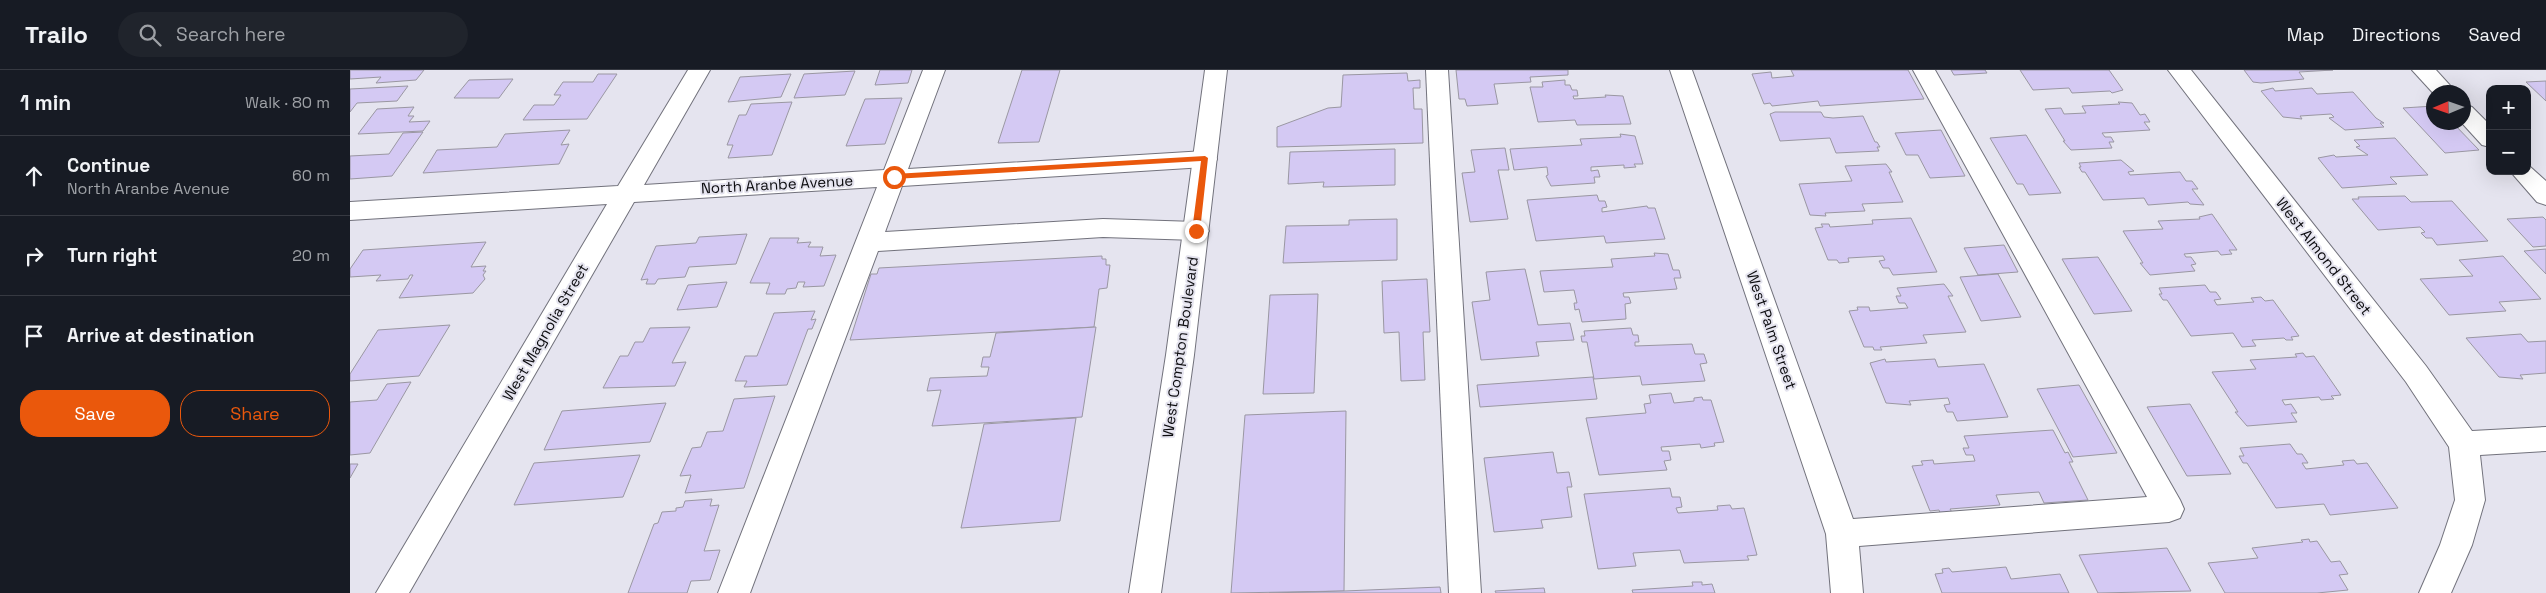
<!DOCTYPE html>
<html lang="en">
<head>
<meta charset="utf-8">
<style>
	body { margin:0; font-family:"Space Grotesk",sans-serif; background:#20242c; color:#f1f3f6 }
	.controls { position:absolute; right:15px; top:15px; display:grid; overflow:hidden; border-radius:10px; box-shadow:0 5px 20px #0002 }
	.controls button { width:45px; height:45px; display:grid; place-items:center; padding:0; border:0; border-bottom:1px solid #363941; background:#171b24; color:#f1f3f6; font:25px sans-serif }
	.compass { position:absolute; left:2076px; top:15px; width:45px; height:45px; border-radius:50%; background:#171b24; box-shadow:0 5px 20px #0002; rotate:268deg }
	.stop { position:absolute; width:15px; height:15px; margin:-11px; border:4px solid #ea580c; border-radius:50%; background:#fff }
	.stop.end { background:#ea580c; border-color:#fff; box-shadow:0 1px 5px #0008 }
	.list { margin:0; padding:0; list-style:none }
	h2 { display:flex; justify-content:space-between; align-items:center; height:65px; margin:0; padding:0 20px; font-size:21px }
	h2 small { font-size:16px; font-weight:400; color:#9ea1a6 }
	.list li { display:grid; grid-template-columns:32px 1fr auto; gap:15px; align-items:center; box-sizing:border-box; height:80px; padding:0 20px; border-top:1px solid #363941 }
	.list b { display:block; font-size:19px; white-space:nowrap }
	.list p { margin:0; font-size:16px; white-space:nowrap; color:#9ea1a6 }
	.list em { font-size:16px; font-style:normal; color:#9ea1a6 }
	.actions { display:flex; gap:10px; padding:15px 20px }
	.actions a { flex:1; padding:11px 0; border:1px solid #ea580c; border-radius:20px; text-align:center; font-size:18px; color:#ea580c }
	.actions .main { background:#ea580c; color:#fff }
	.icon { flex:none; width:28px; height:28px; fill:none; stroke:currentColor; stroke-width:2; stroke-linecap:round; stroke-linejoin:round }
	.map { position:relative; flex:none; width:2196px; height:523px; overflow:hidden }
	header { display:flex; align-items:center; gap:30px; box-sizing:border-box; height:70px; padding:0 25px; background:#171b24; border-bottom:1px solid #363941 }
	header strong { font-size:24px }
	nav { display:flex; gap:28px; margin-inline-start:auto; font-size:18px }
	.search { width:350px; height:45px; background:#20242c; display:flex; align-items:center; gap:12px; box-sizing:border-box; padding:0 18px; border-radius:28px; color:#9ea1a6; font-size:19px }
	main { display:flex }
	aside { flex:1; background:#171b24 }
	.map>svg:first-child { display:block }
</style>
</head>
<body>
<header>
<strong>Trailo</strong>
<div class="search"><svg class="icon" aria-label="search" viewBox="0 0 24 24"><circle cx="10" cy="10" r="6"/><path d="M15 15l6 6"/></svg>Search here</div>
<nav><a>Map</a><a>Directions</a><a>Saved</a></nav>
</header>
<main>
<aside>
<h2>1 min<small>Walk · 80 m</small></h2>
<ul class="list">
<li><svg class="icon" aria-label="ahead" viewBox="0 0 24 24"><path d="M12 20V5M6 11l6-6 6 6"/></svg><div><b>Continue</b><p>North Aranbe Avenue</p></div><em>60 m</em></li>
<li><svg class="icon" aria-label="right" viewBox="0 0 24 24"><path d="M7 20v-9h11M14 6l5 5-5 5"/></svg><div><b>Turn right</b></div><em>20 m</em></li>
<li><svg class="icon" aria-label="arrive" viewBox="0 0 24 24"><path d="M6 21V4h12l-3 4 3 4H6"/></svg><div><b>Arrive at destination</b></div></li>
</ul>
<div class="actions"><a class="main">Save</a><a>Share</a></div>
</aside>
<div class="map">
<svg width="2196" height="523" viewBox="0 0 2196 523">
	<rect width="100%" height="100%" fill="#e5e4ef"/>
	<g fill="#d4c9f3" stroke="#9a97a2">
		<polygon points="0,0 74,0 66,10 26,13 31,7 0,9"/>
		<polygon points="530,0 562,0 558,13 525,15"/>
		<polygon points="672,0 710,0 689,72 648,73"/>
		<polygon points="1106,0 1218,0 1218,5 1180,7 1181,12 1144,14 1148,34 1117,36 1115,29 1109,29"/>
		<polygon points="1441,0 1558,0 1574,29 1470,36 1468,31 1422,36 1420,33 1414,34 1402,4 1421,2 1422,8 1444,6"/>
		<polygon points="1601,0 1635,0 1637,3 1604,5"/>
		<polygon points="1670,0 1759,0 1773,20 1762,23 1760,21 1722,23 1719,18 1683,20"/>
		<polygon points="1894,0 1983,0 1949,2 1954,9 1911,13 1903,12"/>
		<polygon points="505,1 495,25 444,28 454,4"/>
		<polygon points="1057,3 1058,11 1070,10 1070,18 1063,18 1064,39 1072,39 1073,73 927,77 927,57 978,38 991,37 993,5"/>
		<polygon points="248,4 267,4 237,49 173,50 184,35 204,35 211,25 204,25 213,12 243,12"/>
		<polygon points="441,4 431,27 378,32 390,7"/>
		<polygon points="163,9 149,28 104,28 119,10"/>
		<polygon points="1215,10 1215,15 1220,15 1222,20 1227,20 1228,26 1223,26 1224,29 1256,27 1255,25 1273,26 1281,54 1227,55 1225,50 1188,52 1180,17 1193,17 1192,12"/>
		<polygon points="2196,11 2196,31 2176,12"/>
		<polygon points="58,16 47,31 7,33 0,42 0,19"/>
		<polygon points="1923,18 1925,21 1962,18 1967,24 2003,22 2026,48 2034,53 2030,53 2034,57 1995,60 1979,48 1984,47 1981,44 1950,46 1952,49 1933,47 1911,21"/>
		<polygon points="552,28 535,74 496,76 515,29"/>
		<polygon points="442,32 422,85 378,88 383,75 377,75 389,45 396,45 401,34"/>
		<polygon points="1768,32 1782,33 1790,45 1795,44 1800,52 1794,52 1800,60 1752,63 1755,67 1761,67 1764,72 1759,72 1762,78 1721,80 1713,71 1715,71 1695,39 1711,38 1714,44 1736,43 1732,36 1770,34"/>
		<polygon points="2084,36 2084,52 2102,52 2129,80 2095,83 2053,38"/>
		<polygon points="64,37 58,46 64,46 59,52 80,51 73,61 8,64 27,39"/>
		<polygon points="1425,42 1471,42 1474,47 1483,48 1513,46 1525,72 1527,72 1530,77 1527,77 1529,81 1486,83 1480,68 1430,71 1420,44"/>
		<polygon points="220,60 211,75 219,74 209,94 73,103 87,80 147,77 155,64"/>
		<polygon points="1591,60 1615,106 1580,108 1568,85 1556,85 1545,63"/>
		<polygon points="73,62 42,106 0,109 0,86 39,84 53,63"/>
		<polygon points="1270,64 1285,66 1293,94 1284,94 1286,97 1274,98 1274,95 1241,97 1241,101 1248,100 1250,107 1244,107 1245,113 1201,116 1196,106 1198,105 1197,97 1164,100 1160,79 1232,75 1230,69 1271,67"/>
		<polygon points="1676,65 1711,123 1679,125 1673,114 1667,114 1640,68"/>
		<polygon points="2045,68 2078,105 2040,107 2047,114 1992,118 1968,88 1984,85 1986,87 2018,85 2006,77 2010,76 2004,70"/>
		<polygon points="1155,78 1159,100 1148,100 1158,149 1120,152 1112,103 1125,102 1121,80"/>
		<polygon points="1045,79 1045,115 973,117 974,112 938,114 940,82"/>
		<polygon points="1771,90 1784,101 1778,102 1780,105 1830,102 1836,111 1842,111 1848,119 1842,119 1854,135 1840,134 1838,132 1798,135 1794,128 1753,130 1735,102 1732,102 1729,97 1731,97 1729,93"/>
		<polygon points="1536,94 1542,102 1539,102 1553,132 1512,134 1515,141 1475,143 1476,146 1460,145 1449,114 1502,111 1495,96"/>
		<polygon points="1247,125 1249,131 1255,131 1257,137 1252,138 1252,142 1297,136 1298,138 1305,138 1315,169 1256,173 1254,166 1186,171 1177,130"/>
		<polygon points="2055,126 2061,132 2102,131 2138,171 2087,175 2082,168 2076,168 2071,163 2075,162 2070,157 2028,160 2002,129 2009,129 2008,127"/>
		<polygon points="1862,144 1887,180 1879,180 1882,184 1871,185 1868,181 1834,184 1836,187 1841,187 1846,194 1841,195 1845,201 1800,205 1790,193 1793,193 1773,161 1813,159 1808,151 1850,149 1849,147"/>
		<polygon points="2193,147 2196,150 2196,176 2183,177 2157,149"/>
		<polygon points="1561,148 1587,202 1543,205 1539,198 1533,198 1529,191 1535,190 1533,186 1498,188 1499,192 1489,193 1487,190 1478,190 1465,158 1473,157 1471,154 1479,154 1480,157 1523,154 1522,150"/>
		<polygon points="1047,149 1047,190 933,193 936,156 999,155 999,150"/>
		<polygon points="397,164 386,194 339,197 335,207 308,209 305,214 296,214 298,209 291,210 306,176 346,173 349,167"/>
		<polygon points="420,168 449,168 447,173 461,172 458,177 473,177 470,186 486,185 474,216 453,217 455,212 448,212 446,218 437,219 435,224 416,224 420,213 400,213"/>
		<polygon points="136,172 121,197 136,196 133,201 136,201 133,205 135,209 123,223 49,228 63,205 60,205 58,209 26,211 31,205 0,207 0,199 13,180"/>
		<polygon points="1654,175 1668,202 1628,205 1614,178"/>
		<polygon points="2196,179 2196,204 2174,181"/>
		<polygon points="1304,183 1318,184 1323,200 1329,200 1331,208 1324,208 1327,219 1273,223 1274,227 1279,227 1281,233 1275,234 1276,249 1232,252 1229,239 1225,240 1224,233 1227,233 1224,220 1194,222 1190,201 1263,197 1261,189 1305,186"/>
		<polygon points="752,186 752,189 756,189 756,195 760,195 757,218 749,219 744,257 500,270 521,204 527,204 529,198"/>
		<polygon points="2153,186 2191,229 2149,232 2156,241 2099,245 2070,209 2123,206 2109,190"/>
		<polygon points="1748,187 1782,241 1744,244 1712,189"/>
		<polygon points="1175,199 1188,255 1220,253 1224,270 1186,272 1189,286 1131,290 1122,232 1140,230 1136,202"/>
		<polygon points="1648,204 1671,247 1631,251 1610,207"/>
		<polygon points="1077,209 1080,262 1073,262 1075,310 1051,311 1049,262 1034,263 1032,211"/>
		<polygon points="377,212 367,237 327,240 338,215"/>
		<polygon points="1594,214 1603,226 1598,226 1616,262 1573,265 1577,273 1530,277 1532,280 1524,280 1523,277 1514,277 1499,241 1508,240 1507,237 1519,237 1520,241 1558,238 1555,233 1549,233 1546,226 1551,226 1547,218"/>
		<polygon points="1855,215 1860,222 1866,222 1871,229 1864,230 1867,235 1904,232 1901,228 1911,227 1915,231 1923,230 1949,266 1941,267 1943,270 1936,270 1934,268 1902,270 1906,276 1892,277 1883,263 1841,266 1817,230 1813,230 1809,224 1812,224 1809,218"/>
		<polygon points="968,224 964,323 913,324 920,225"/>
		<polygon points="465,241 461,250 466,249 462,259 458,259 437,315 394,317 397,311 385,311 395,286 407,286 424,243"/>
		<polygon points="100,255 69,306 0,311 0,304 28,260"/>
		<polygon points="340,257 322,293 336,292 325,316 253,318 270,286 278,286 285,272 293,272 300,258"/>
		<polygon points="746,257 732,347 582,356 591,320 577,321 580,308 637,306 639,297 631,297 633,287 640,287 646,263"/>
		<polygon points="1281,258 1283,265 1288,265 1289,272 1285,272 1285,276 1342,274 1345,284 1354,284 1357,293 1350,294 1355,311 1292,315 1290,306 1244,309 1237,272 1232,272 1231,266 1235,266 1234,261"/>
		<polygon points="2171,264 2178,272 2196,271 2196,303 2170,305 2173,309 2149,307 2116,268"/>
		<polygon points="1953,283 1956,287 1964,286 1991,325 1981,326 1984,329 1971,330 1969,327 1932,330 1935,335 1941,334 1947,343 1941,343 1947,352 1897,356 1885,342 1888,342 1862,302 1906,299 1900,290 1947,287 1945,284"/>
		<polygon points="1535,289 1536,292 1585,289 1588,297 1634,294 1658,347 1607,351 1603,342 1597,342 1594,335 1600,334 1598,328 1559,331 1561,335 1536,333 1520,293"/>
		<polygon points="1243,307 1247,329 1130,337 1127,315"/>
		<polygon points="61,312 20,383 0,385 0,332 27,330 37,314"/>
		<polygon points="1729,315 1767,383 1723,387 1687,319"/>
		<polygon points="1321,323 1324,333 1344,331 1344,328 1352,327 1353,330 1361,330 1374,372 1364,373 1365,376 1351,378 1350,374 1311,377 1312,381 1319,381 1321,390 1314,391 1317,400 1249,405 1236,348 1296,343 1294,334 1301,333 1299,325"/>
		<polygon points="425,326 394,418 335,423 341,405 330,406 342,378 351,377 357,362 373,361 384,329"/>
		<polygon points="316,333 300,372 194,380 212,341"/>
		<polygon points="1840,334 1881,404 1837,406 1797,337"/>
		<polygon points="996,341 994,521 881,523 895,345"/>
		<polygon points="726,348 710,451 611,458 634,354"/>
		<polygon points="1703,360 1715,383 1718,382 1723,392 1719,392 1738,430 1694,433 1689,422 1646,425 1650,435 1600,439 1603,444 1591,445 1589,440 1580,441 1562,396 1573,395 1571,391 1583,390 1584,394 1625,391 1623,385 1616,385 1613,378 1619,378 1614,366"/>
		<polygon points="1940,374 1947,384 1952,384 1958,393 1952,393 1956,399 1994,395 1992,391 2004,390 2007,394 2017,393 2048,438 1980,445 1974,434 1926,438 1897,393 1893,393 1889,386 1894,386 1890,378"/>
		<polygon points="1203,382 1207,403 1219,402 1222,417 1217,417 1222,447 1191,450 1193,458 1144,462 1134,388"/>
		<polygon points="290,385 273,427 164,435 184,393"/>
		<polygon points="0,394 8,394 0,408"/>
		<polygon points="1320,418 1322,427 1330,427 1332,437 1326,438 1328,443 1368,440 1367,436 1380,435 1382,439 1394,438 1407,485 1397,486 1399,490 1334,493 1330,480 1283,483 1286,496 1248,499 1234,424"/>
		<polygon points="362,429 360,436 369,435 354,481 370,480 360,510 341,511 337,523 278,523 304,454 308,453 312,442 326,441 326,438 333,437 335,431"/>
		<polygon points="1959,469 1960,472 1967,471 1981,492 1990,491 1998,504 1989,505 1998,520 1967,523 1875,523 1858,493 1908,488 1902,478 1953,472 1951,470"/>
		<polygon points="1817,478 1841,521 1748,523 1729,485"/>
		<polygon points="1656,497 1661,509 1710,504 1719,523 1592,523 1585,504 1593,503 1592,499 1599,498 1602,502"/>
		<polygon points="1342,512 1352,512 1352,515 1362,514 1365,523 1283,523 1282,520 1343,516"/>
		<polygon points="1090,517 1091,523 919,523 994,521"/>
		<polygon points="1194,518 1195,523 1146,523 1145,521"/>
	</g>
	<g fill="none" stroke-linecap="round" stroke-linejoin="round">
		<g stroke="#72727c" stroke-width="2">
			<g id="minor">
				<polygon points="338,0 360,0 294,115 534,100 573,0 595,0 558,99 855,81 864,83 867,89 864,95 855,97 552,116 535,162 753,149 846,152 855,155 859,161 855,167 846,170 753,167 528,181 400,523 368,523 527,117 284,132 59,523 26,523 257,134 0,150 0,132 268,116"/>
				<polygon points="1076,0 1098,0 1131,523 1099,523"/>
				<polygon points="1320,0 1342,0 1503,449 1797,427 1563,0 1585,0 1830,430 1834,439 1830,448 1819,452 1509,476 1513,523 1481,523 1476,464"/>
				<polygon points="1818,0 1841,0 2076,296 2122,361 2196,357 2196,381 2130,385 2135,430 2122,475 2101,523 2069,523 2090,475 2105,430 2099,377 2056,312"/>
				<polygon points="2062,0 2086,0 2106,22 2084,24"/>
				<polygon points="2114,34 2122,37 2140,55 2140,77 2132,75 2111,52 2114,52"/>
				<polygon points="2177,94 2196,111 2196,135 2187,132 2160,101 2177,101"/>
			</g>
		</g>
		<g stroke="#72727c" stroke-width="2">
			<polygon id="major" points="855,0 877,0 844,285 811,523 779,523 816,285"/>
		</g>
		<use href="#minor" fill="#fff" fill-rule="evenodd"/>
		<use href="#major" fill="#fff" fill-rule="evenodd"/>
	</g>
	<polygon fill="#ea580c" points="855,86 858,88 850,161 846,163 842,161 851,91 544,109 540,107 544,104"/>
	<g text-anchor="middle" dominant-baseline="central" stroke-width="4" stroke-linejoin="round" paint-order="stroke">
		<g font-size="15" fill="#0c0c0f" stroke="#e5e4ef">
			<text transform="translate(427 114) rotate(-3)">North Aranbe Avenue</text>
			<text transform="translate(1974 186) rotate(52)">West Almond Street</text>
			<text transform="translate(1422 260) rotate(71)">West Palm Street</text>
			<text transform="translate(195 262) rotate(-60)">West Magnolia Street</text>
			<text transform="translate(830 277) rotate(-82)">West Compton Boulevard</text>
		</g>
	</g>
</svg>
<div class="controls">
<button>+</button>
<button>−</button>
</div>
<svg class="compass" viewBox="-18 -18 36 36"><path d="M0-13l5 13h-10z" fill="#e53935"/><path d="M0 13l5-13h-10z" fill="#9ea1a6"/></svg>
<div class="stop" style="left:544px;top:107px"></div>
<div class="stop end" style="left:846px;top:161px"></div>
</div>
</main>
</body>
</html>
